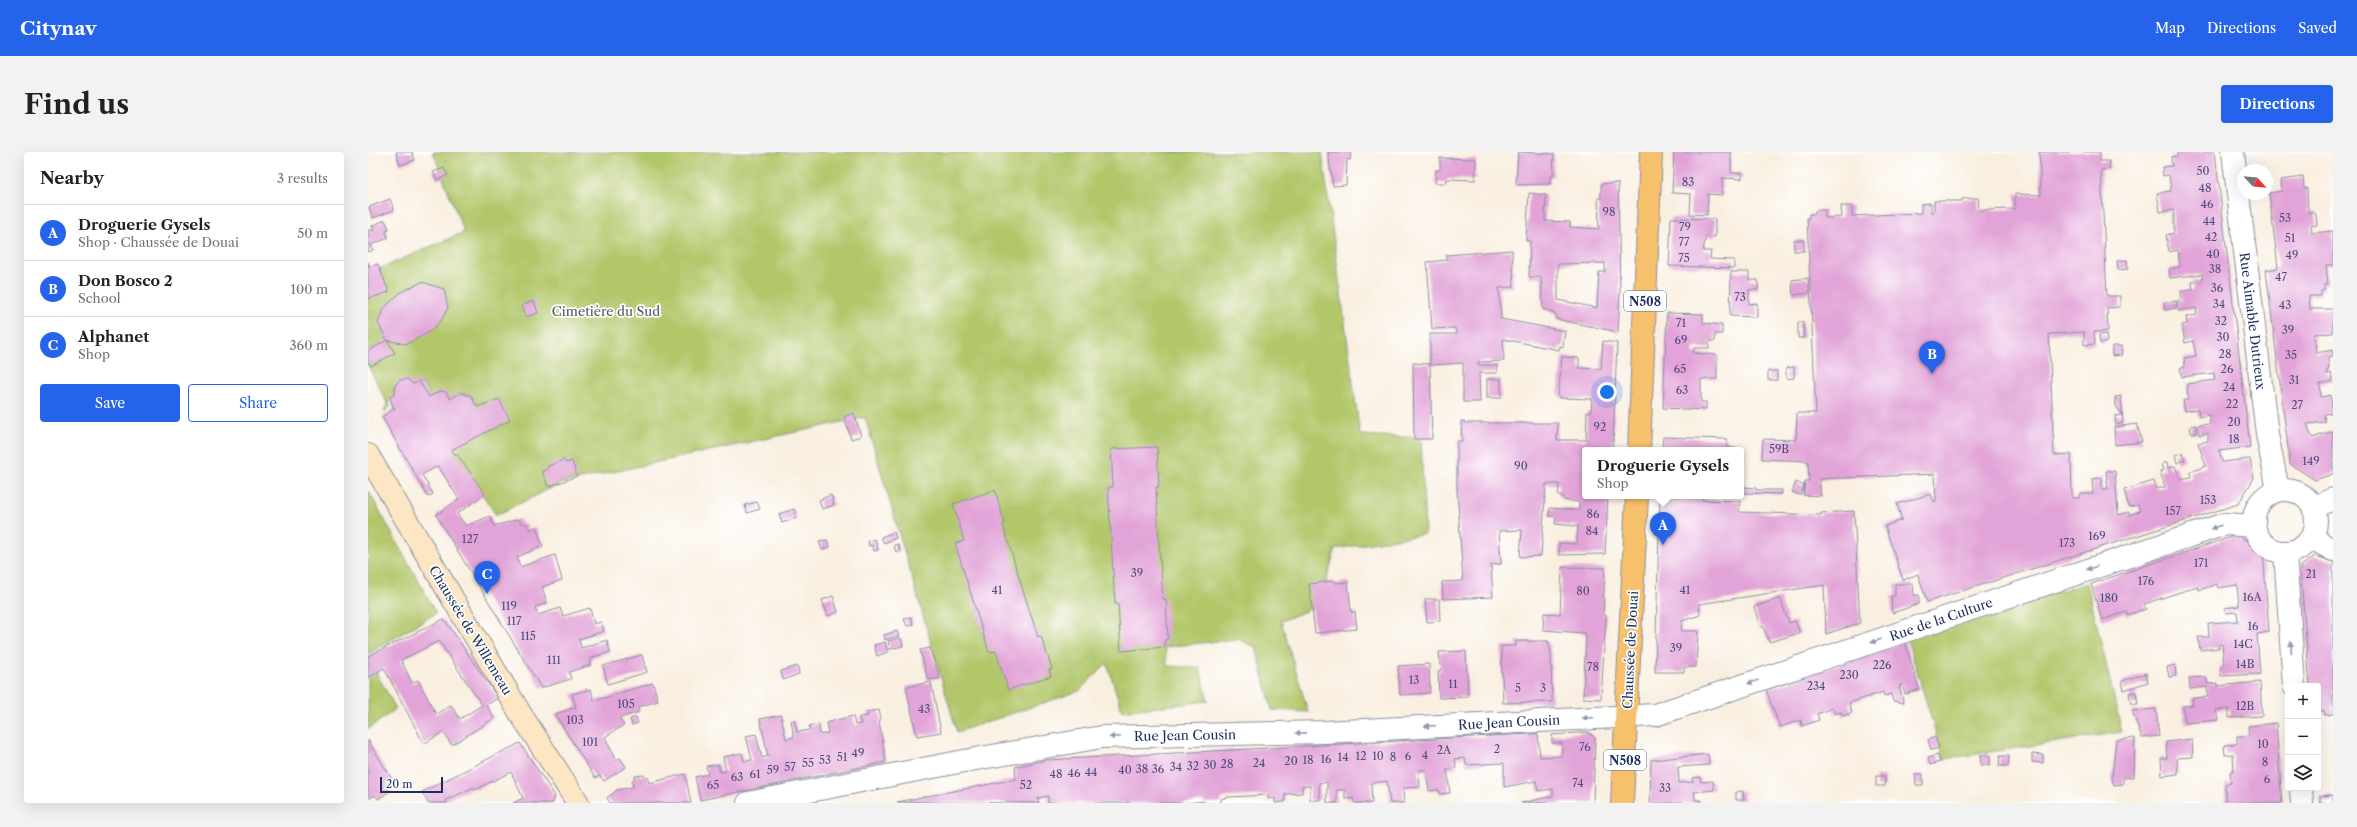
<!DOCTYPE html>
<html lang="en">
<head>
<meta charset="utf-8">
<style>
	body { margin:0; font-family:"Libre Caslon Text",serif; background:#f2f2f2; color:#202124 }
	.controls { position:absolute; right:12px; bottom:12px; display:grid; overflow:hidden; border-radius:4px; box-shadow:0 4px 16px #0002 }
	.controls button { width:36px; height:36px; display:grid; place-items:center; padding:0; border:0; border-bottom:1px solid #e0e0e0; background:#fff; color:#202124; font:20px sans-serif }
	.compass { position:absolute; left:1869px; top:12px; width:36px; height:36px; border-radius:50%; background:#fff; box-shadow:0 4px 16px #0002; rotate:116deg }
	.scale { position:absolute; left:12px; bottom:10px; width:63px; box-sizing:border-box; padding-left:4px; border:2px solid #1b2f5e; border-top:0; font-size:11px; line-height:14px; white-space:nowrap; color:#1b2f5e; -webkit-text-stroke:3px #fff; paint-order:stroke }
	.you { position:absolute; left:1239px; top:240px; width:14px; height:14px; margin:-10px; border:3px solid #fff; border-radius:50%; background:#1a73e8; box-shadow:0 0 0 6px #1a73e833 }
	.badge { display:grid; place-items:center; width:26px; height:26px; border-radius:50%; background:#2563eb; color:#fff; font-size:13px; font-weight:700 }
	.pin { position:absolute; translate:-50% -33px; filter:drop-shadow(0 1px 2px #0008) }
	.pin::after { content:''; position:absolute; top:21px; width:14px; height:12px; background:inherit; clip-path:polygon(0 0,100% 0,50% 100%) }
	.popup { position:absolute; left:1214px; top:295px; width:162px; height:52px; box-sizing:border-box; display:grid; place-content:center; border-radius:4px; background:#fff; filter:drop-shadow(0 1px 3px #0005); font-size:13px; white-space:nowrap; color:#757577 }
	.popup b { font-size:15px; color:#202124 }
	.popup::after { content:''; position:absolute; left:50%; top:100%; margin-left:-8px; border:8px solid transparent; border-top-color:#fff }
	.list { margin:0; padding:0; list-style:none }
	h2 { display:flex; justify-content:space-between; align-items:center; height:52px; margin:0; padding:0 16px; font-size:17px }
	h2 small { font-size:13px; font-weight:400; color:#757577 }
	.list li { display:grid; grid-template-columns:26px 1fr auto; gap:12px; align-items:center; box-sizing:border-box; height:56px; padding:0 16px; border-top:1px solid #e0e0e0 }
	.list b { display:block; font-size:15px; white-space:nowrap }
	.list p { margin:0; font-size:13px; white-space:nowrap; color:#757577 }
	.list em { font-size:13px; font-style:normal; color:#757577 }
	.actions { display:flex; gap:8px; padding:12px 16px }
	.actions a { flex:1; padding:9px 0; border:1px solid #2563eb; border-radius:4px; text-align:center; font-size:14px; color:#2563eb }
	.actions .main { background:#2563eb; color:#fff }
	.icon { flex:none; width:22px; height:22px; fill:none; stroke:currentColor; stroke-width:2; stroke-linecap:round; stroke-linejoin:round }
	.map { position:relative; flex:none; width:1965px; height:651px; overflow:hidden; border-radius:4px }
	header { display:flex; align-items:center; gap:24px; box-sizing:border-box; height:56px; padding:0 20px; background:#2563eb; color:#fff }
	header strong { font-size:19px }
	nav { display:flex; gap:22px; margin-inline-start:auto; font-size:14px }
	.intro { display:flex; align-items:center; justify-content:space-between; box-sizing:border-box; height:96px; padding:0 24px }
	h1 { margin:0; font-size:28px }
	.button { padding:10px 18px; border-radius:4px; background:#2563eb; color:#fff; font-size:14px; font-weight:700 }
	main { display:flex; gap:24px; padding:0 24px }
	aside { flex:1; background:#fff; border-radius:4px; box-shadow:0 4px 16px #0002 }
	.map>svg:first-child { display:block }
</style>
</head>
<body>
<header>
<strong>Citynav</strong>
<nav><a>Map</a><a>Directions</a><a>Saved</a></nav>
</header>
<div class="intro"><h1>Find us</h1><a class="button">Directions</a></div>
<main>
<aside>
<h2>Nearby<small>3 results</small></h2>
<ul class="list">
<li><span class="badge">A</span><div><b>Droguerie Gysels</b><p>Shop · Chaussée de Douai</p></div><em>50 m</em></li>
<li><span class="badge">B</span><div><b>Don Bosco 2</b><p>School</p></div><em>100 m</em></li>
<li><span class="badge">C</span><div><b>Alphanet</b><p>Shop</p></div><em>360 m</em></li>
</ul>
<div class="actions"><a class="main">Save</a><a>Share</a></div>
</aside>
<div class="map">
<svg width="1965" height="651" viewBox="0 0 1965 651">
	<rect width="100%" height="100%" fill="#fff"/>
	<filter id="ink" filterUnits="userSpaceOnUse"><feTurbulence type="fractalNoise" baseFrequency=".025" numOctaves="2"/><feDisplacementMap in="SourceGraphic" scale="8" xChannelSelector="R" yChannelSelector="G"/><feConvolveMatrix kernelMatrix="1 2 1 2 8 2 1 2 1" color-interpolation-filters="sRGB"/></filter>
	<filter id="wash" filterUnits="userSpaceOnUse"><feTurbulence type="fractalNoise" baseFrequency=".012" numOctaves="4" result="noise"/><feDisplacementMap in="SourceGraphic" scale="16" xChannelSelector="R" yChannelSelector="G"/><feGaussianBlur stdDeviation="0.9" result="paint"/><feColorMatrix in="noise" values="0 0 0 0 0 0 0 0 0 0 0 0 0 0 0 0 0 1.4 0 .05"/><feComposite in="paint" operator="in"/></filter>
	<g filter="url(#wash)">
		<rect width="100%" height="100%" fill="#f9efe0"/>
		<g fill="#b2c76b" stroke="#667b64">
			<polygon points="65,0 954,0 992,283 1053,286 1057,382 967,397 952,453 913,469 940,560 904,558 888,495 869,487 797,495 799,514 832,516 840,549 754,559 739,511 711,539 589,580 497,265 194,331 128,363 83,294 108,255 103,243 93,241 80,247 62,246 55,232 45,235 31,233 26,236 26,246 20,249 23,254 16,260 19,251 0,213 0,122 96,80"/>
			<polygon points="0,338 68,461 0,502"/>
			<polygon points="1719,431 1754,580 1576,607 1538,484"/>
			<polygon points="0,506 28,557 0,577"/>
		</g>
		<g id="blocks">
			<g fill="#e2a4d8" fill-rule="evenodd">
				<polygon points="28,0 44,0 47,8 32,13"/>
				<polygon points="960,0 983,0 982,8 979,7 978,33 965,34"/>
				<polygon points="1150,0 1186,2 1185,25 1182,25 1182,32 1148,33"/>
				<polygon points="1306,0 1363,0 1363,21 1374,21 1374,27 1354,26 1354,43 1340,42 1339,63 1322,62 1323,42 1304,41"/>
				<polygon points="1671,0 1732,0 1732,9 1741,9 1742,17 1733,18 1739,144 1752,144 1752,155 1739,156 1740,179 1726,180 1727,192 1716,193 1716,180 1681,182 1686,303 1703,302 1704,346 1711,346 1711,342 1725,342 1724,327 1734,326 1734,337 1740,337 1738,319 1747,319 1750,363 1761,360 1761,363 1772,359 1770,353 1761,355 1756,338 1786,329 1788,337 1797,335 1792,319 1796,318 1794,312 1799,310 1800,316 1807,314 1813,328 1823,326 1822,320 1838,314 1830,291 1840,289 1840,281 1831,283 1830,273 1842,272 1841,263 1831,265 1830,257 1817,259 1815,248 1820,248 1819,232 1847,228 1846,221 1814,225 1812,216 1817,215 1816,206 1828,204 1825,189 1817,191 1814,173 1819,172 1818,165 1829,163 1828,156 1810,159 1809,149 1814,148 1813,139 1825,138 1824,130 1835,129 1834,122 1802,126 1801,117 1812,115 1810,98 1801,100 1798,83 1806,81 1806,65 1805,58 1792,60 1789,41 1803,39 1801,23 1795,24 1794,15 1804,14 1803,5 1810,4 1809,0 1847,0 1882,295 1851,299 1854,310 1882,307 1886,326 1870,352 1559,450 1550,422 1535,428 1517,374 1534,368 1529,352 1563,342 1566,350 1568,349 1567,322 1451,327 1453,344 1435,343 1437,329 1441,329 1440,309 1394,307 1395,287 1428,288 1429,261 1448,261 1439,66 1441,66 1441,62 1447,62 1448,58 1457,58 1457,66 1474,65 1473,54 1484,54 1484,64 1553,61 1553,52 1563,51 1563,61 1566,60 1566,49 1594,49 1594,47 1610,46 1611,58 1647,57 1647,42 1673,43"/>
				<polygon points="1072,6 1108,7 1107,28 1079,27 1078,31 1067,31 1068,18 1072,18"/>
				<polygon points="76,16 80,23 69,28 65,20"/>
				<polygon points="1935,25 1936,36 1939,36 1940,61 1946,60 1948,63 1949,73 1943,74 1944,81 1965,79 1965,113 1958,113 1960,132 1956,133 1956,138 1953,139 1953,144 1941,144 1942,157 1965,157 1965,181 1946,182 1948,201 1965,198 1965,204 1960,205 1961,218 1959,218 1959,222 1963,221 1965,229 1952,232 1953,245 1962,243 1965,261 1956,262 1957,270 1939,272 1944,286 1965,279 1965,322 1947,328 1922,312 1898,118 1910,116 1901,41 1914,39 1913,28"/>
				<path d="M1250 31 1252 140 1250 180 1188 167V162L1175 157 1173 125H1161L1162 89H1158L1161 41 1178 43 1177 69 1202 70V75L1231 77 1230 46H1233V32ZM1237 111V120H1231L1229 156 1190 148V112Z"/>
				<polygon points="22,47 26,58 5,66 1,55"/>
				<polygon points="1303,66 1347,67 1347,85 1338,84 1335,99 1343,99 1342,107 1366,108 1366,116 1301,114"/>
				<polygon points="17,68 21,77 18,78 20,86 3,93 5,98 0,100 0,78 6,79 4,74"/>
				<rect x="1426" y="88" width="10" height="11"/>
				<polygon points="1144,98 1146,135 1131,136 1133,167 1197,179 1195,195 1192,194 1191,198 1135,187 1136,209 1110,210 1110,213 1129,213 1129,221 1111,221 1112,250 1095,250 1095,211 1062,213 1062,182 1089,182 1087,176 1064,177 1059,110 1079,108 1078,103"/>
				<polygon points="1759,108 1760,117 1750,118 1749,109"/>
				<polygon points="0,110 2,115 10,112 21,140 0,147"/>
				<polygon points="1363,120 1381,120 1381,128 1390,128 1390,138 1381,138 1381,152 1389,151 1389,165 1362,164"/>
				<polygon points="1440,126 1441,141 1425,143 1424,128"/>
				<polygon points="54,130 76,137 80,156 74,167 63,179 43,190 37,192 19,188 10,171 15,157 33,140"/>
				<polygon points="166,149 170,161 158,165 154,153"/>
				<polygon points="1808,149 1808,156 1797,158 1796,151"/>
				<polygon points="1299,161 1335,162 1335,171 1354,173 1354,182 1347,182 1347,189 1341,189 1341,196 1326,196 1325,201 1349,203 1349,227 1333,227 1333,250 1338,250 1338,258 1295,256"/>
				<polygon points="1430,170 1435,170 1436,186 1430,186"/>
				<polygon points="1738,182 1739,190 1732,191 1731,183"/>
				<polygon points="19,188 27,201 3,214 0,210 0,199"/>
				<polygon points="1235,189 1249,191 1245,290 1243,298 1217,298 1217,344 1240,344 1237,402 1191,403 1191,391 1209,392 1210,374 1187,372 1188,365 1181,364 1182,356 1211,358 1211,350 1195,348 1195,344 1190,344 1191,332 1178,332 1173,404 1152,405 1154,378 1131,379 1133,412 1123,413 1125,445 1075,447 1074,430 1095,429 1089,337 1089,289 1094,289 1093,269 1096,269 1096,271 1190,271 1189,288 1218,288 1219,260 1223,260 1224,247 1192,246 1192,244 1190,244 1194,205 1211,206 1211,216 1233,217"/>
				<polygon points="1744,194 1753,194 1754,203 1744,204"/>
				<polygon points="1045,211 1062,212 1064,287 1046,287"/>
				<polygon points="1426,215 1426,226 1418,227 1418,216"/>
				<rect x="1400" y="219" width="9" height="9"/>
				<polygon points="39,227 45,232 51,229 61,245 72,239 78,240 82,247 93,241 103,244 109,255 131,247 142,268 83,298 88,303 89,302 117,342 89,362 98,374 122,364 126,374 151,367 153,371 159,372 161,378 168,375 175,394 149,405 152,415 187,403 194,428 174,435 179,451 167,455 170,463 192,456 195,464 222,456 226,472 233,470 236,479 211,487 213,496 239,488 242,500 225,505 223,508 223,513 201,520 203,527 173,536 68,363 91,347 70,314 54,323 65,342 60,345 14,265 27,256 25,255 22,245 27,242 27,233 32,228"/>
				<rect x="1119" y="227" width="14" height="19"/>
				<polygon points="1753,244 1755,271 1748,273 1747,264 1754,263 1748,254 1747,245"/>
				<polygon points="486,261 493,284 483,287 476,265"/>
				<polygon points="1769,272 1774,290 1747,293 1746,275"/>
				<polygon points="1828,273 1829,281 1823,281 1822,274"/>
				<polygon points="1295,285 1359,287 1359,295 1367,296 1367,298 1294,298"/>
				<polygon points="789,295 791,335 788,335 791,392 795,447 798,447 800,487 797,488 797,495 753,499 750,452 747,452 740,335 745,335 743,297"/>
				<polygon points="1814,300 1817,308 1809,311 1807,303"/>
				<polygon points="196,308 198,311 204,309 209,324 180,335 174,319 181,317 180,314"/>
				<polygon points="1428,330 1436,334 1432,343 1424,340"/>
				<polygon points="1376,335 1388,336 1388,338 1414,338 1414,342 1375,341"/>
				<polygon points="627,338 637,372 635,373 653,432 670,485 673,484 684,517 681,518 683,524 640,538 628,499 621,500 587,391 596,389 585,352"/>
				<polygon points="463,343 466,353 454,357 451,348"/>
				<polygon points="1292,344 1334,344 1334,348 1372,349 1371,360 1453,363 1453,361 1486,359 1492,471 1458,482 1456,433 1331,452 1332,463 1314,469 1313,479 1330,479 1328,515 1316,515 1316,520 1287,520"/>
				<polygon points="389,350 392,357 379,361 377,353"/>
				<polygon points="426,357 429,366 414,371 411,362"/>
				<polygon points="526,380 528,386 516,391 513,385"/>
				<polygon points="1869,383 1895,399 1901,480 1889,482 1892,522 1853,524 1852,515 1856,515 1854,492 1851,492 1851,496 1832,498 1830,485 1841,485 1840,471 1870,469 1869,460 1858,461 1856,456 1871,454 1869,433 1850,436 1849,432 1831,438 1830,435 1812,440 1776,452 1778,457 1759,463 1758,460 1734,468 1723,432"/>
				<polygon points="507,387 510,398 506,399 504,393 501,394 500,389"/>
				<polygon points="459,388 462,395 454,398 451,390"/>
				<polygon points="530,392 532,399 528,400 526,393"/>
				<polygon points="1947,404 1965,409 1965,562 1957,563 1956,559 1950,559 1950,534 1942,534 1932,415"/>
				<polygon points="1194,415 1237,416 1235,463 1238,463 1233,547 1215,546 1218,485 1216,481 1175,478 1176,461 1192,462"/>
				<polygon points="965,429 968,431 980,430 983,460 987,460 989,477 947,481 941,432"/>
				<polygon points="1527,432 1545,432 1546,443 1551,443 1551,452 1524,461 1523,444 1527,444"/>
				<polygon points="465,444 470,460 460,464 454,448"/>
				<polygon points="1412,446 1421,471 1427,469 1432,481 1401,490 1395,474 1392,475 1386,455"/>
				<polygon points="1057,447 1071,447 1072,469 1059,470"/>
				<polygon points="543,465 545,472 539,474 536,467"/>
				<path d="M76 467 130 546 118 553 126 566 84 593 75 580 56 592 16 516 0 526V504ZM71 489 114 553 92 567 83 553 68 562 50 528 44 531 33 508Z"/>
				<polygon points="529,479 531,484 517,488 516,483"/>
				<polygon points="533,486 535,494 522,497 520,489"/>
				<polygon points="1148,489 1180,489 1183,501 1184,550 1135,551 1133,494 1148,494"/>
				<polygon points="517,490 520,500 509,504 506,493"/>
				<polygon points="1537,490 1551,537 1537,542 1534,532 1531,534 1536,551 1525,549 1523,542 1516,544 1515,540 1481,551 1484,561 1475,564 1473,560 1467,562 1465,556 1449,562 1451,568 1434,574 1433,568 1412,575 1398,538"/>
				<polygon points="562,496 572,526 560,528 552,498"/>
				<polygon points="1098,499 1100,545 1071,546 1070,519 1073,518 1071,500"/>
				<polygon points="274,503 279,520 240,532 235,514"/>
				<polygon points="1061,512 1062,541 1032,543 1030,514"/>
				<polygon points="1807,513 1808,524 1801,525 1799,515"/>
				<polygon points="430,514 431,522 415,528 413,519"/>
				<polygon points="1778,521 1780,530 1756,538 1754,529"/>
				<polygon points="1838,525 1840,532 1849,531 1849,534 1892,530 1894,564 1861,566 1861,557 1848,558 1850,568 1817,571 1815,554 1825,553 1824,546 1840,545 1839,535 1822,537 1821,526"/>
				<polygon points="563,530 573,580 549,584 538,535"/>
				<polygon points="285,531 290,549 270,555 271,560 251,566 256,573 237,585 248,609 252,606 258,615 236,629 232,624 227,626 187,562 208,555 204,542 223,537 226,549"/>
				<polygon points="1768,540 1770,552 1763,552 1761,541"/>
				<polygon points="1788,557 1791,584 1774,586 1764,559"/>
				<polygon points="511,558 513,567 511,570 518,610 332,648 327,625 340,622 338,614 350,612 352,620 358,619 355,605 374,601 376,609 384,608 378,584 388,582 394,606 400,604 392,567 413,563 418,587 426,585 423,569 426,568 429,580 442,578 441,574 451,572 452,583 460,581 458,571 485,564 487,573 493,572 491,565 500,564 499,560"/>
				<polygon points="268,565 270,571 264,573 262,567"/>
				<polygon points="1908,571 1914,651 1857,651 1857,632 1863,631 1862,620 1866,619 1865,602 1857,603 1856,593 1869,592 1869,584 1881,584 1880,574"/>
				<polygon points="1220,580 1227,586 1225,651 1153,651 1185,644 1185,637 1170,639 1168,629 1136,635 1136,611 1098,613 1097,606 1087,607 1088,616 1079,617 1082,641 1072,642 1071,638 1061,639 1058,618 1051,618 1052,635 1035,636 1036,651 1022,651 1019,629 1003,631 1004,651 986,651 985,646 977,647 977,638 969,638 969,651 959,651 959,630 951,631 952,648 942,648 942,634 934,634 934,641 917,642 917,650 907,651 907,646 900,647 900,643 860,645 853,647 853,651 836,651 836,649 818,651 680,651 680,644 670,646 671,651 529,650 648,627 647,615 678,608 1160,582 1170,582 1172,605 1194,604 1194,591 1184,591 1184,583"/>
				<polygon points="1567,585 1571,596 1563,598 1560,588"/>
				<polygon points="1767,586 1766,625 1755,626 1755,632 1746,633 1744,626 1748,588"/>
				<polygon points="1824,587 1825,605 1809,606 1810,622 1794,624 1793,606 1799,606 1798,590"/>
				<polygon points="0,588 25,629 18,633 22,639 10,647 7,643 0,647"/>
				<polygon points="152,591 187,644 185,651 145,651 155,646 143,620 107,638 106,635 78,648 79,651 60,651 54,640"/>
				<polygon points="1340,602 1341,613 1310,615 1311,631 1325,630 1324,626 1332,625 1333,630 1345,629 1346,638 1326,640 1327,648 1332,648 1332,651 1282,651 1283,608"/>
				<polygon points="1664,602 1675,603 1675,611 1664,610"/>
				<polygon points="1570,603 1572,610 1562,613 1560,606"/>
				<polygon points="1612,603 1622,603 1622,613 1613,613"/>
				<polygon points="1632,604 1641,604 1640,614 1631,614"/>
				<polygon points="317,622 323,651 242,651 239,646 249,638 265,635 264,630 267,624 275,623 280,626 281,631"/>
				<polygon points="1547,622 1555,622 1555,633 1548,633"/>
				<rect x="1508" y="624" width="9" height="10"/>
				<polygon points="1375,639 1376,648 1368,648 1368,640"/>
				<polygon points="1965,643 1965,651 1952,651 1952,644"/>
			</g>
		</g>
	</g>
	<g filter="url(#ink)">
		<use href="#blocks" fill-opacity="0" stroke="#8a8f9f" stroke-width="1"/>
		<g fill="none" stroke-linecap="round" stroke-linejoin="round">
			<g stroke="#8a8f9f" stroke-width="24">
				<g id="street">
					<polyline points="1865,0 1899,282 1910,338"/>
					<circle cx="1917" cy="369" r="31"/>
					<polyline points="1946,355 1965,347"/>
					<polyline points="1944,386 1965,398"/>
					<polyline points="1917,400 1926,534"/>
					<polyline points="1933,636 1934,651"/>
					<polyline points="380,651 596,609 734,585 956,580 1287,563 1857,372 1886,374"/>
				</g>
			</g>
			<g stroke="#8a8f9f" stroke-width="24">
				<polyline id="secondary" points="0,303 152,561 210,651"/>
			</g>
			<g stroke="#8a8f9f" stroke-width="24">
				<g id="primary">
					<polyline points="1271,298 1283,0"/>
					<polyline points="1254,651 1269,344"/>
				</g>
			</g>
			<use href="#street" stroke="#fff" stroke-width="22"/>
			<use href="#secondary" stroke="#fce6c4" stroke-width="22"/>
			<use href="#primary" stroke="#f7c06c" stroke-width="22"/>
		</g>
		<defs><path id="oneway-solid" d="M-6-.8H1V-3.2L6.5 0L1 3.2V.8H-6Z"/></defs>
		<g fill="#8d97ae">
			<use href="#oneway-solid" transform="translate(1848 375) rotate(161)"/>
			<use href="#oneway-solid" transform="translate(1724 416) rotate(161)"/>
			<use href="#oneway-solid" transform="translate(1508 489) rotate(161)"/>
			<use href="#oneway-solid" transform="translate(1923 495) rotate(-94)"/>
			<use href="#oneway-solid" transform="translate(1385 530) rotate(161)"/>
			<use href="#oneway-solid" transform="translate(1220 566) rotate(177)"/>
			<use href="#oneway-solid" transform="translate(1062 574) rotate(177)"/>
			<use href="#oneway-solid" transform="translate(933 581) rotate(179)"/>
			<use href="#oneway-solid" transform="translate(747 585) rotate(178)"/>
		</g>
	</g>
	<g text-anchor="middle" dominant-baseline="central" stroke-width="3.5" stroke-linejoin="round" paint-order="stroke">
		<g font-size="11" fill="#4d4c7c">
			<text x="1835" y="19">50</text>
			<text x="1320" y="30">83</text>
			<text x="1837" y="36">48</text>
			<text x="1839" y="52">46</text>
			<text x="1241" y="60">98</text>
			<text x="1917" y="66">53</text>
			<text x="1841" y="69">44</text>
			<text x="1317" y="75">79</text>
			<text x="1843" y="85">42</text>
			<text x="1922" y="86">51</text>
			<text x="1316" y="90">77</text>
			<text x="1845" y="102">40</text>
			<text x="1924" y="103">49</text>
			<text x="1316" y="106">75</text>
			<text x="1847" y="117">38</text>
			<text x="1913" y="125">47</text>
			<text x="1849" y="136">36</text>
			<text x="1372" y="145">73</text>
			<text x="1851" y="152">34</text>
			<text x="1917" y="153">43</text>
			<text x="1853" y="169">32</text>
			<text x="1313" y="171">71</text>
			<text x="1920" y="178">39</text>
			<text x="1855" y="185">30</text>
			<text x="1313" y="188">69</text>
			<text x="1857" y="202">28</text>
			<text x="1923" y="203">35</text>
			<text x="1312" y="217">65</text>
			<text x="1859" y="217">26</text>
			<text x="1926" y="228">31</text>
			<text x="1861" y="235">24</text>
			<text x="1314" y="238">63</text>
			<text x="1864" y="252">22</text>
			<text x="1929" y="253">27</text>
			<text x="1866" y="270">20</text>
			<text x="1232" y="275">92</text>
			<text x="1866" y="287">18</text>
			<text x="1411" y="297">59B</text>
			<text x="1943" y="309">149</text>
			<text x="1153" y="314">90</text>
			<text x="1840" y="348">153</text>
			<text x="1805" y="359">157</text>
			<text x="1225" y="362">86</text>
			<text x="1224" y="379">84</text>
			<text x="1729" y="384">169</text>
			<text x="102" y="387">127</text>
			<text x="1699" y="391">173</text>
			<text x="1833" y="411">171</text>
			<text x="769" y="421">39</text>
			<text x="1943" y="422">21</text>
			<text x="1778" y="429">176</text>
			<text x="629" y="438">41</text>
			<text x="1317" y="438">41</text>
			<text x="1215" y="439">80</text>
			<text x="1884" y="445">16A</text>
			<text x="1741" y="446">180</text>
			<text x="141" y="454">119</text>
			<text x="146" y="469">117</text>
			<text x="1885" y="474">16</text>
			<text x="160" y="484">115</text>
			<text x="1875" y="492">14C</text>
			<text x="1308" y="496">39</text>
			<text x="186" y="508">111</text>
			<text x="1877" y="512">14B</text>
			<text x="1514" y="513">226</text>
			<text x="1225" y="515">78</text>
			<text x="1481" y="523">230</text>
			<text x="1046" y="528">13</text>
			<text x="1085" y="532">11</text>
			<text x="1448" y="534">234</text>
			<text x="1150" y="536">5</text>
			<text x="1175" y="536">3</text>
			<text x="258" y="552">105</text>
			<text x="1877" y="554">12B</text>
			<text x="556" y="557">43</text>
			<text x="207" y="568">103</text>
			<text x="222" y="590">101</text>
			<text x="1895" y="592">10</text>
			<text x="1217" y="595">76</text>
			<text x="1129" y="597">2</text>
			<text x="1076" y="598">2A</text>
			<text x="490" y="601">49</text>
			<text x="1057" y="603">4</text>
			<text x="993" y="604">12</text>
			<text x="1010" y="604">10</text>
			<text x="1040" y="604">6</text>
			<text x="474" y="605">51</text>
			<text x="975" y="605">14</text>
			<text x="1025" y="605">8</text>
			<text x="958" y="607">16</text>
			<text x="457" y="608">53</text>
			<text x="940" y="608">18</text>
			<text x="923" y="609">20</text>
			<text x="1897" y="610">8</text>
			<text x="440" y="611">55</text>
			<text x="891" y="611">24</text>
			<text x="859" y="612">28</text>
			<text x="842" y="613">30</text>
			<text x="825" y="614">32</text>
			<text x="422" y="615">57</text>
			<text x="808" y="615">34</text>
			<text x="774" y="617">38</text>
			<text x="790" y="617">36</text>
			<text x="405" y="618">59</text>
			<text x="757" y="618">40</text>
			<text x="723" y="620">44</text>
			<text x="706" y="621">46</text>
			<text x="387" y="622">61</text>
			<text x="688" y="622">48</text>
			<text x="369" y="625">63</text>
			<text x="1899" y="627">6</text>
			<text x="1210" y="631">74</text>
			<text x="345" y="633">65</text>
			<text x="658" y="633">52</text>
			<text x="1297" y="636">33</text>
		</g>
		<g fill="#fff" stroke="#5f6d8e" stroke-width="1">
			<rect x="1256" y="139" width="42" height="20" rx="3"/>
			<rect x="1236" y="598" width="42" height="20" rx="3"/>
		</g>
		<g font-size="12" font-weight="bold" fill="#1b2f5e">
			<text x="1277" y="149">N508</text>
			<text x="1257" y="608">N508</text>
		</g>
		<g font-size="13" fill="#485d62" stroke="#fff">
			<text x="238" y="159">Cimetière du Sud</text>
		</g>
		<g font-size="13" fill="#1b2f5e" stroke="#fff">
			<text transform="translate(1885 169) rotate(83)">Rue Aimable Dutrieux</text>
			<text transform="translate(1573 467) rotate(-19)">Rue de la Culture</text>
			<text transform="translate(103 478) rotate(59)">Chaussée de Willemeau</text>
			<text transform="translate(1262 498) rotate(-87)">Chaussée de Douai</text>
			<text transform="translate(1141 570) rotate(-3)">Rue Jean Cousin</text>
			<text transform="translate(817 583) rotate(-1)">Rue Jean Cousin</text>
		</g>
	</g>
</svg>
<div class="controls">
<button>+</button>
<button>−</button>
<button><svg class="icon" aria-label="layers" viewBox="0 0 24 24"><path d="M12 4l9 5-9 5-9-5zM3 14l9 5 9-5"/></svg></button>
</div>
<svg class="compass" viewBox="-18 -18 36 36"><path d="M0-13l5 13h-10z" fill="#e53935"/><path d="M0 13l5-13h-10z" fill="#757577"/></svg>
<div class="scale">20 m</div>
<div class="you"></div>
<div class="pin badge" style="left:1295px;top:393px">A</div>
<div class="popup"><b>Droguerie Gysels</b>Shop</div>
<div class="pin badge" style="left:1564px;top:222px">B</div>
<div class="pin badge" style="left:119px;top:442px">C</div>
</div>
</main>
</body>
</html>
